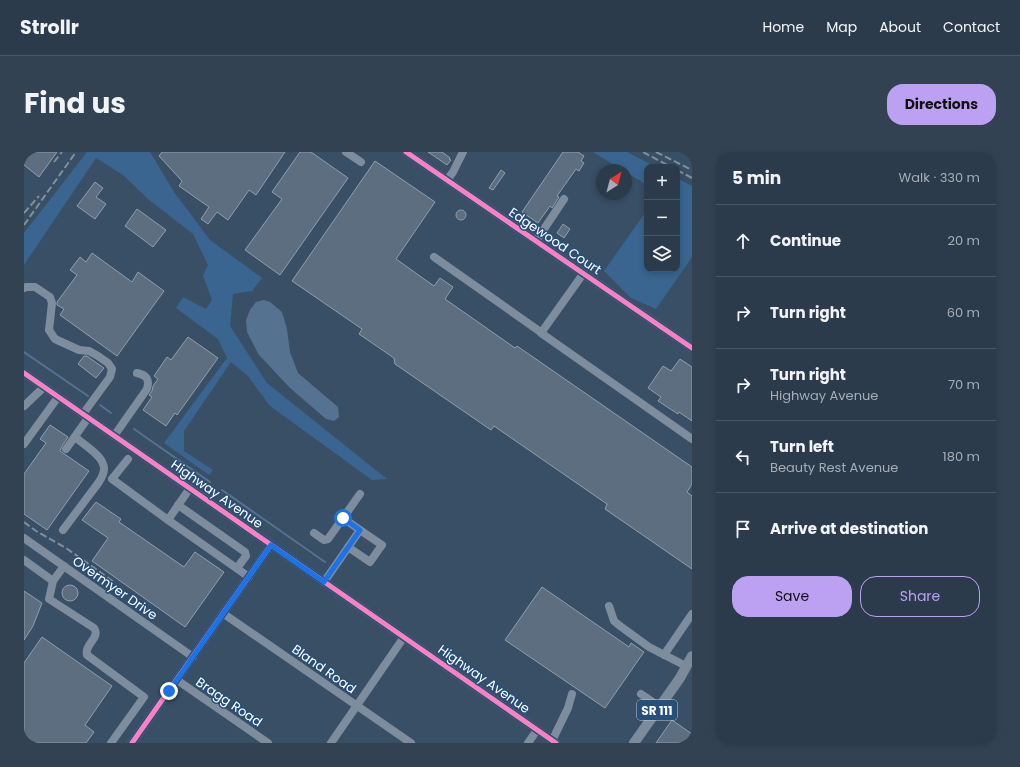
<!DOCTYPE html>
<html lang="en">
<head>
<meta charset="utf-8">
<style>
	body { margin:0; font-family:Poppins,sans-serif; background:#334253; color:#f1f3f6 }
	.controls { position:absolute; right:12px; top:12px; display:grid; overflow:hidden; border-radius:8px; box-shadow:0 2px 6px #0003 }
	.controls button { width:36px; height:36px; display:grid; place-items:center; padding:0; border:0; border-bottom:1px solid #475564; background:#2b3b4c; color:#f1f3f6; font:20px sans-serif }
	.compass { position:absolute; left:572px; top:12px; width:36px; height:36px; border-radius:50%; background:#2b3b4c; box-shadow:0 2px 6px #0003; rotate:36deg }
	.stop { position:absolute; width:12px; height:12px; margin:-9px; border:3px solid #1a73e8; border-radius:50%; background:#fff }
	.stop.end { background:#1a73e8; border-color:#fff; box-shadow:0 1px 4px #0008 }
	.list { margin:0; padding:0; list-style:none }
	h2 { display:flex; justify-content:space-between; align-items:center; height:52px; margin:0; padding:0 16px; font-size:17px }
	h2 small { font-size:13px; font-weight:400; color:#a6adb5 }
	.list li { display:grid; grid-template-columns:26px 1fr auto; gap:12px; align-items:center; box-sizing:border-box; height:72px; padding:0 16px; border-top:1px solid #475564 }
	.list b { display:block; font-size:15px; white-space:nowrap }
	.list p { margin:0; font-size:13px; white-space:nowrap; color:#a6adb5 }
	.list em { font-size:13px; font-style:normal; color:#a6adb5 }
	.actions { display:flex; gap:8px; padding:12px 16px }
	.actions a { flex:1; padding:9px 0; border:1px solid #bca0f2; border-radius:16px; text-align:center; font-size:14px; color:#bca0f2 }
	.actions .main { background:#bca0f2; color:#111 }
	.icon { flex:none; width:22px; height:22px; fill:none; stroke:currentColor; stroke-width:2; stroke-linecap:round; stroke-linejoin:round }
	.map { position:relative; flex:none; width:668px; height:591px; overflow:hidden; border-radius:16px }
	header { display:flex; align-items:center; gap:24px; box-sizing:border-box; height:56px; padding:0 20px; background:#2b3b4c; border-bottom:1px solid #475564 }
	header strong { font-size:19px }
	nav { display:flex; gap:22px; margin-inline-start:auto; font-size:14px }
	.intro { display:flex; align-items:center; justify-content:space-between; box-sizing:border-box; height:96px; padding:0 24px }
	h1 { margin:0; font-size:28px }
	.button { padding:10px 18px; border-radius:16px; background:#bca0f2; color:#111; font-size:14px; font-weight:700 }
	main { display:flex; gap:24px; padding:0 24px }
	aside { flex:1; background:#2b3b4c; border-radius:16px; box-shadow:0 2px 6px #0003 }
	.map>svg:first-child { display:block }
</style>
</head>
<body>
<header>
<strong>Strollr</strong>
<nav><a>Home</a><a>Map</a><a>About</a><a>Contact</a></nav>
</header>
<div class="intro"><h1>Find us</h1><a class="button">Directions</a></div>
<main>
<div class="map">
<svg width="668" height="591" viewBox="0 0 668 591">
	<rect width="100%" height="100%" fill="#394f66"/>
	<g fill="#3a6590">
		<polygon points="63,0 126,0 150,40 186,88 238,126 228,139 209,142 206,174 243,231 363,327 348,328 246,254 224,224 207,210 160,279 160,299 189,318 185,323 140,291 203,206 194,187 152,156 159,145 182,157 188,148 179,124 184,113 169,82 124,47 99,23 72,6 0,113 0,81"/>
		<polygon points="569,0 603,0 632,15 623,15 623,33 602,20 602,18 598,18"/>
		<polygon points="653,26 668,34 668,105 632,157 607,146 580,119 623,58 623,117 653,117"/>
	</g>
	<polygon fill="#557291" points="240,148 246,150 258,160 263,177 266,200 274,221 314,255 315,265 310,269 302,267 266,236 235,203 223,180 222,168 226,158 232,150"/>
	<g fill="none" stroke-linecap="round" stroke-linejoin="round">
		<g stroke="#557291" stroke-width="2">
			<polyline points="0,200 64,244"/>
			<polyline points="76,253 87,261"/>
			<polyline points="110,277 186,330"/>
			<polyline points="198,338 301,410"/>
		</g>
	</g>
	<g fill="#5d6e80" stroke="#909eac">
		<polygon points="0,0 33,0 15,25 0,13"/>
		<polygon points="138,0 261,0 232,43 225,38 204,68 193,60 184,72 177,67 185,55 155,34 158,29 135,4"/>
		<polygon points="276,0 287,0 324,26 256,123 221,98 258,47 248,40"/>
		<polygon points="404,0 418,0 426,6 425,7 427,8 423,13"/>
		<polygon points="539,0 554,0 560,4 557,9 560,11 555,19 552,17 533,44 535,45 528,56 526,54 514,71 498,60"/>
		<polygon points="351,9 411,50 372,107 410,134 416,126 429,135 421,147 491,196 493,194 668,315 668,332 663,340 668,344 668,417 581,357 583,352 470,274 467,278 371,212 370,206 335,182 338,177 268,129"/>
		<polygon points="477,18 481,21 469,38 465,36"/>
		<polygon points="71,30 79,36 72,45 82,52 71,67 53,54"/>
		<polygon points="113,57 142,78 129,95 101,74"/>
		<circle cx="437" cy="63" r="5"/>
		<polygon points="539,72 546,77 540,86 533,81"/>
		<polygon points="68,101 108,130 114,120 140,139 93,204 36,163 40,157 33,153 33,150 53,123 46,118 56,105 62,110"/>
		<polygon points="164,185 194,206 153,263 151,261 142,274 119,258 128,245 125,243 128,239 129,234 134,227 130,224 143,205 147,208"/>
		<polygon points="60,204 63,204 67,207 80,216 72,226 54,212"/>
		<polygon points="656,207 668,215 668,269 655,260 654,262 634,249 637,245 624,236 639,214 647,219"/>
		<polygon points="26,273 44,285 38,294 36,299 65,319 23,378 0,362 0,322 22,291 16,287"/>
		<polygon points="72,350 97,367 95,370 160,415 171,400 200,420 161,475 68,409 84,386 58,368"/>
		<circle cx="46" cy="441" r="8"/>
		<polygon points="518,435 605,495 607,491 620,500 581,556 481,488"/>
		<polygon points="0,439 18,451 9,474 0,488"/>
		<polygon points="18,485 88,534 61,573 70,580 62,591 0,591 0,511"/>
		<polygon points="648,568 668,582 668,591 632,591"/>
	</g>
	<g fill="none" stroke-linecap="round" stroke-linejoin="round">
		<g stroke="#7d8d9d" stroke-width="8">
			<polyline points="322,0 337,10"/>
			<polyline points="382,0 668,196"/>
			<polyline points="423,28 429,20 439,0"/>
			<polyline points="512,89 540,47"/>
			<polyline points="410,105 518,181"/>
			<polyline points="559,122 517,181 668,287"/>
			<polyline points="0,136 2,135 11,135 26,145 28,151 25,178 31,187 55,198 65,199 74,204 84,211 88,217 86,225 59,262"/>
			<polyline points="0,221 532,591"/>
			<polyline points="0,254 20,235"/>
			<path d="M90 284 123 237C126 227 122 223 113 221"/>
			<polyline points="0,292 34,245"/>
			<polyline points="42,297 64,266"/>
			<polyline points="104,307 88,327 144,368 166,336"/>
			<polyline points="336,342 319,366 336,378"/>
			<polyline points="154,353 221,400 222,404 213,416"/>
			<polyline points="144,368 225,425"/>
			<path d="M39 378 75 330C78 325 82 318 79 312 76 302 59 292 51 285"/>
			<polyline points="290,381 300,388 304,387 319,366"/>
			<polyline points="0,386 169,505"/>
			<polyline points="0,408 29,429"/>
			<path d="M40 414 29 429 25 447 70 476C77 486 60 492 63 503L120 545 87 591"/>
			<polyline points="300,430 336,378 358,393 346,410 324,395"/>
			<polyline points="585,454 590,469 596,474 625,495 662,514"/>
			<polyline points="200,462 387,591"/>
			<polyline points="640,503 668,462"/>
			<polyline points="153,528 244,591"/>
			<polyline points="617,542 636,555"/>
			<polyline points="528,589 544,556 548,542"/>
			<polyline points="108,591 247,393"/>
			<polyline points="307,591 380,485"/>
			<polyline points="504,591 513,578"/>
		</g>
		<polyline stroke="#7c8b9c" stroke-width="10" points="610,591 656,526 668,504"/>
		<g stroke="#7f8f9d" stroke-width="2" stroke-dasharray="7 3" stroke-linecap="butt">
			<polyline points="619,0 647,15"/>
			<polyline points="632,0 668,18"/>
			<polyline points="30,10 38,0"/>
			<polyline points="653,18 668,26"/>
			<polyline points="0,61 15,44"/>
			<polyline points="0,73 52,0"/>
			<polyline points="0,370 12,379 42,396 90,430"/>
		</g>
		<g stroke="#264f79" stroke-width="8">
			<g id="cycleway">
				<polyline points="382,0 668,196"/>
				<polyline points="0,221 532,591"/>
				<polyline points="108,591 247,393"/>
			</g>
		</g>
		<use href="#cycleway" stroke="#ff80c0" stroke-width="5"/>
	</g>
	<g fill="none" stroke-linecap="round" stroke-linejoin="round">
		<polyline stroke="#1a73e8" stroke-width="5" points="145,539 247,393 300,430 336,378 319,366"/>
	</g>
	<g text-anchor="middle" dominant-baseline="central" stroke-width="3" stroke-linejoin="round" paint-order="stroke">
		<rect fill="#264f79" stroke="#becad7" stroke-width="1" x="613" y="548" width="40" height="20" rx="3"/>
		<g font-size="12" font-weight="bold" fill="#fff">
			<text x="633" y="558">SR 111</text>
		</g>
		<g font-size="13" fill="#fff" stroke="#264f79">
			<text transform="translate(531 89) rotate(34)">Edgewood Court</text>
			<text transform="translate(193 342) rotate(35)">Highway Avenue</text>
			<text transform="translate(91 436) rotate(35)">Overmyer Drive</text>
			<text transform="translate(300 517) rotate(35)">Bland Road</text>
			<text transform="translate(460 527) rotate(35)">Highway Avenue</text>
			<text transform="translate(205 550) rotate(34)">Bragg Road</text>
		</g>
	</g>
</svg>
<div class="controls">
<button>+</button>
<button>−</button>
<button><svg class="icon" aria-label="layers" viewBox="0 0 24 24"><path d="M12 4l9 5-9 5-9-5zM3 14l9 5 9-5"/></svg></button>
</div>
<svg class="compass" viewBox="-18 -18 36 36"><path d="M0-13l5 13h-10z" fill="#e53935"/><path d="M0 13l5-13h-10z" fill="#a6adb5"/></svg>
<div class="stop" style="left:319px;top:366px"></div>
<div class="stop end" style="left:145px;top:539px"></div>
</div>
<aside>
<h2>5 min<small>Walk · 330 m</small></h2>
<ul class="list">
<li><svg class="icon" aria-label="ahead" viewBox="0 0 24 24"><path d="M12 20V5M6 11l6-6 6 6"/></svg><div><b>Continue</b></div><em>20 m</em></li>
<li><svg class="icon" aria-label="right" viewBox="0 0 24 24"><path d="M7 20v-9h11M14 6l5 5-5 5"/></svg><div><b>Turn right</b></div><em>60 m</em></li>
<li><svg class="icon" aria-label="right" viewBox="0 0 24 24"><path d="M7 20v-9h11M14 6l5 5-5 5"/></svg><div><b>Turn right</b><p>Highway Avenue</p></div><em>70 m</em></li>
<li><svg class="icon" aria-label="left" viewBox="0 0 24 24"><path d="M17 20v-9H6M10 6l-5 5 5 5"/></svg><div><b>Turn left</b><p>Beauty Rest Avenue</p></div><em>180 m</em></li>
<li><svg class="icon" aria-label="arrive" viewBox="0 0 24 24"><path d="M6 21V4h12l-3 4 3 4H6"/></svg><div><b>Arrive at destination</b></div></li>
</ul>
<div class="actions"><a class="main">Save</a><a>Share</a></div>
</aside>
</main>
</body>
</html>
